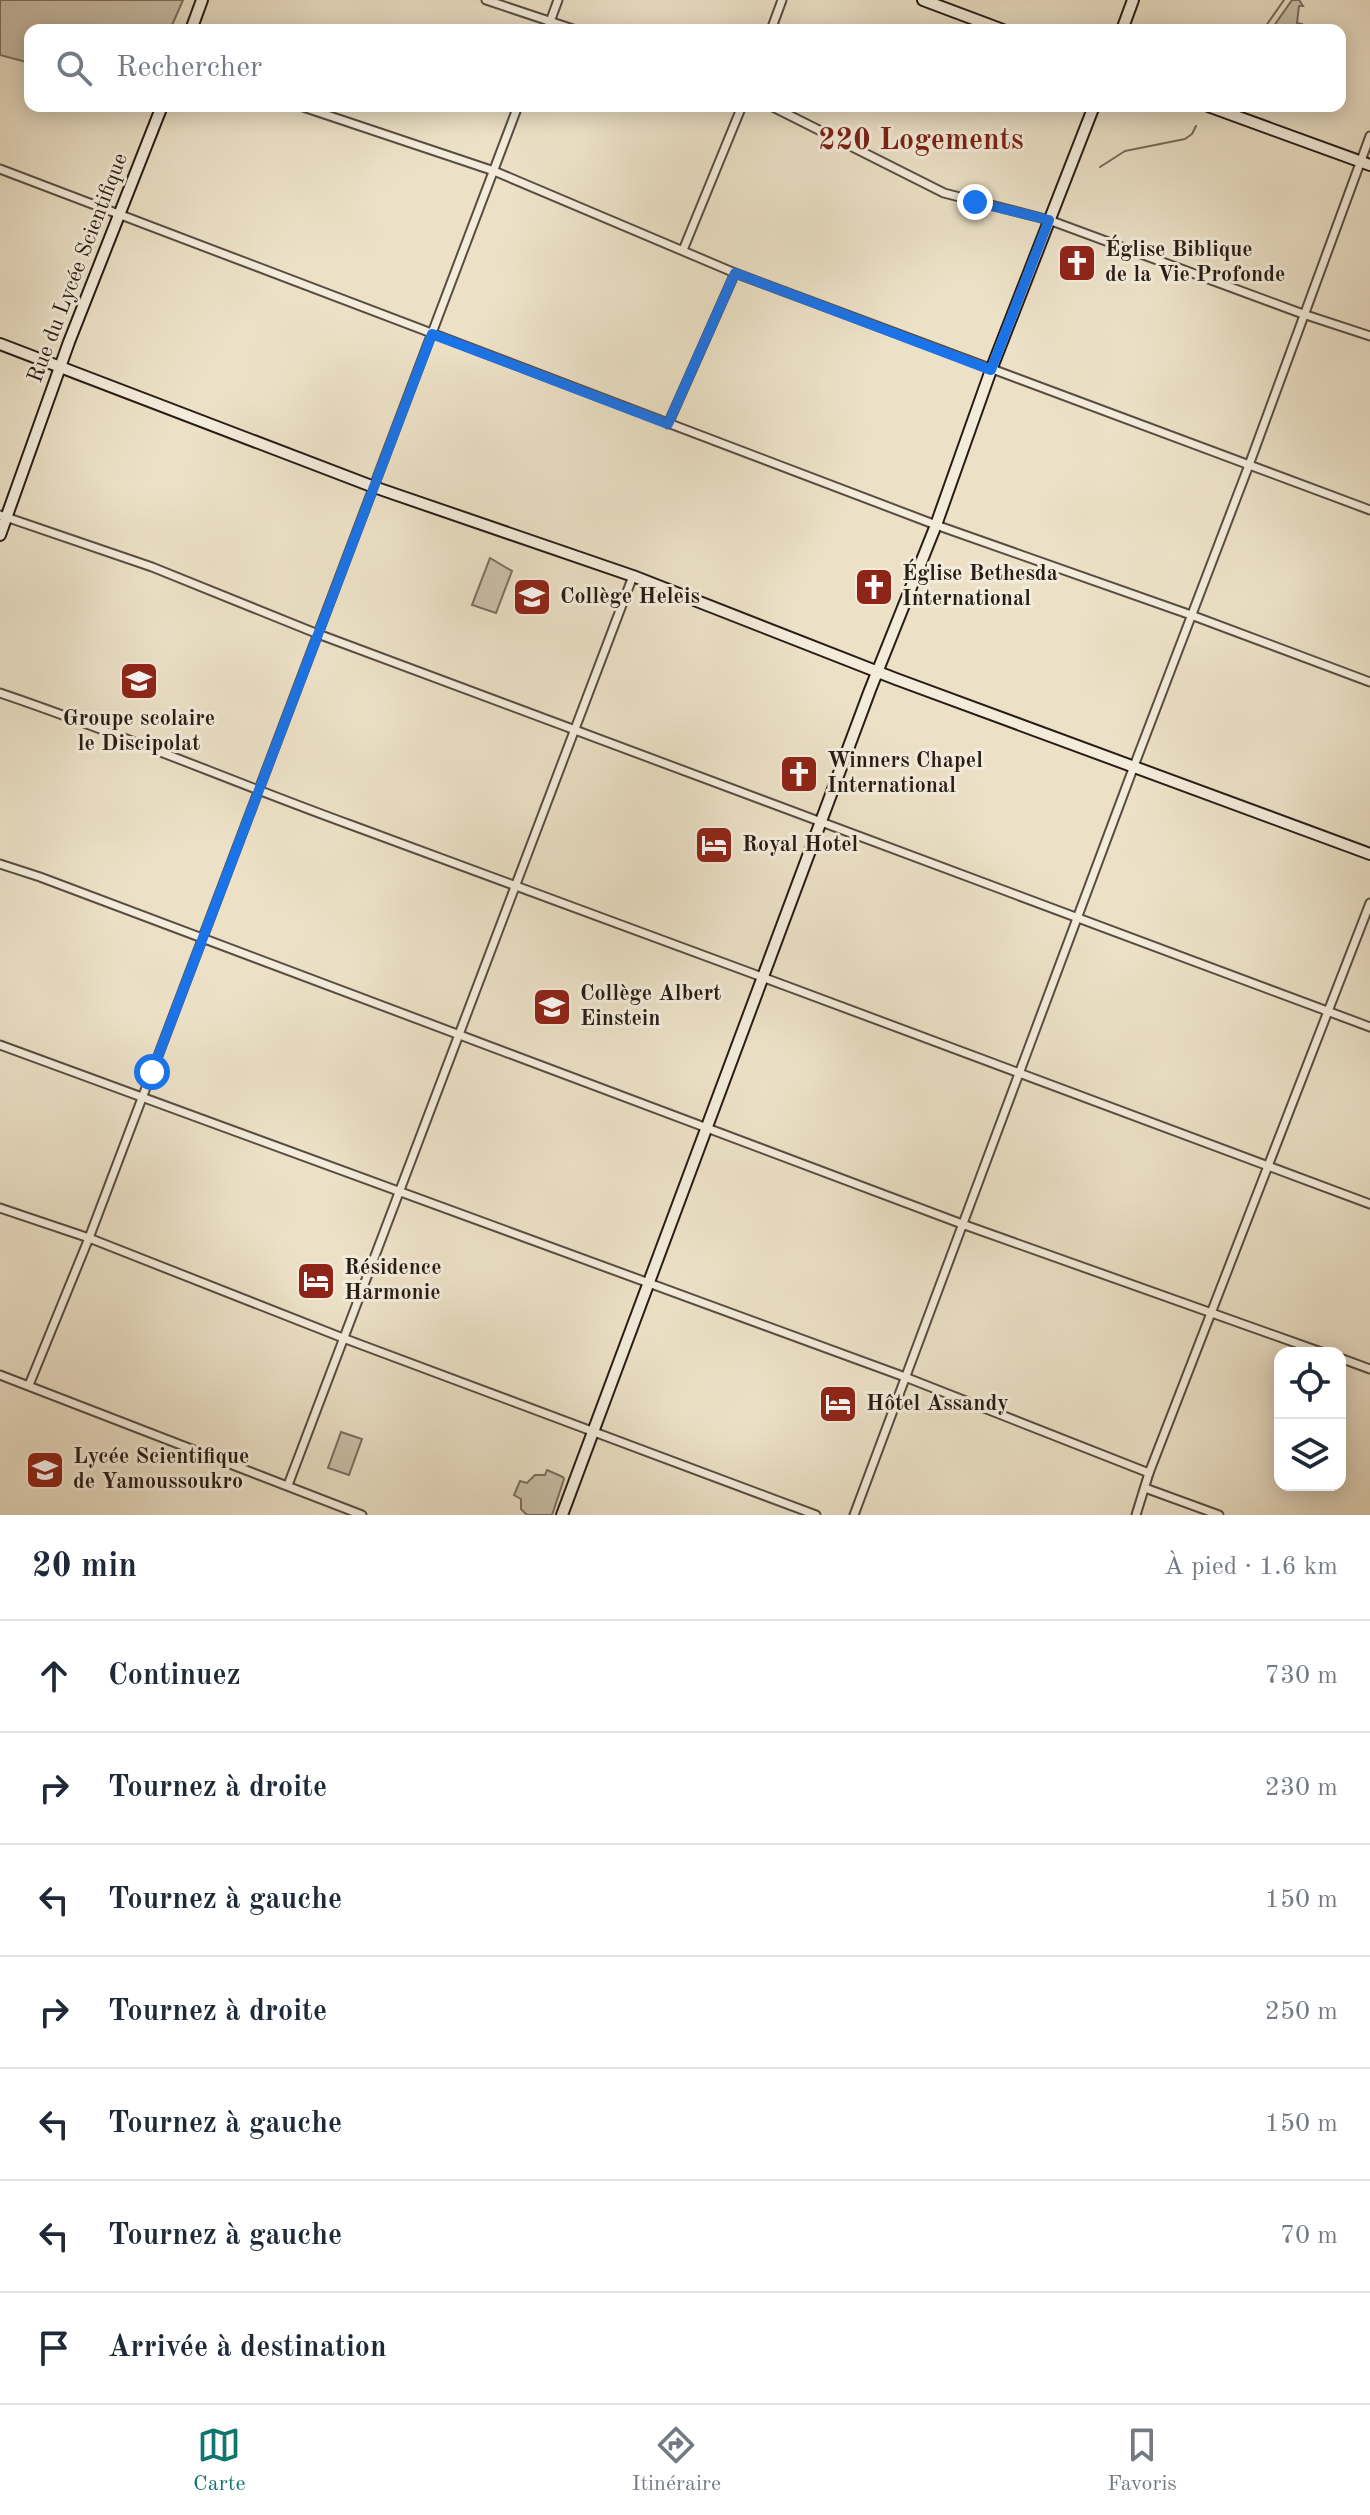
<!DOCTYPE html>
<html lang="fr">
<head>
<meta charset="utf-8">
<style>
	body { margin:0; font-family:"Old Standard TT",serif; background:#f2f2f3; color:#1f2937 }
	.controls { position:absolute; right:24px; bottom:24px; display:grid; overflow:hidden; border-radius:16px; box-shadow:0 4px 20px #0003 }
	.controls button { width:72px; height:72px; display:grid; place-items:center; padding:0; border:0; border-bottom:2px solid #e0e1e3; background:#fff; color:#1f2937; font:40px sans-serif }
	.stop { position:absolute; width:24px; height:24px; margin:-18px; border:6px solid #1a73e8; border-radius:50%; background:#fff }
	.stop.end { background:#1a73e8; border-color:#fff; box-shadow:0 2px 8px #0008 }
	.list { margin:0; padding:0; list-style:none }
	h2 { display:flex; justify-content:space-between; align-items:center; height:104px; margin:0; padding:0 32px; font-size:34px }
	h2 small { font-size:26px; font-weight:400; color:#747a83 }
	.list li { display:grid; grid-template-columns:52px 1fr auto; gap:24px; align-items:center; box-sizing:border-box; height:112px; padding:0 32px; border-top:2px solid #e0e1e3 }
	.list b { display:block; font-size:30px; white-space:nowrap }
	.list em { font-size:26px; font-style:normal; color:#747a83 }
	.icon { flex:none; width:44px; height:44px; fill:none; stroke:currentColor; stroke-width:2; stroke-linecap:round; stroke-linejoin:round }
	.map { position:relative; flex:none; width:1370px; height:1515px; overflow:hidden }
	.search { position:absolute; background:#fff; box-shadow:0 4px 20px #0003; left:24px; right:24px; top:24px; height:88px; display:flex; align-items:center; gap:20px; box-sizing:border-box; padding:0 28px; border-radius:16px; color:#747a83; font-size:30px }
	.sheet { height:888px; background:#fff }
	nav { display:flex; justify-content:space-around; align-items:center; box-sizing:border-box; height:112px; border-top:2px solid #e0e1e3; background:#fff; font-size:22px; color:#747a83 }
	nav a { display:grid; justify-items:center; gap:4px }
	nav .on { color:#0f766e }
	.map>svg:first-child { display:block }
</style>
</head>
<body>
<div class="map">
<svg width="1370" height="1515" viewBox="0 0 1370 1515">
	<rect width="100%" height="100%" fill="#ece1c7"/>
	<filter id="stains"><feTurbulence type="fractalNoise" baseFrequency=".0025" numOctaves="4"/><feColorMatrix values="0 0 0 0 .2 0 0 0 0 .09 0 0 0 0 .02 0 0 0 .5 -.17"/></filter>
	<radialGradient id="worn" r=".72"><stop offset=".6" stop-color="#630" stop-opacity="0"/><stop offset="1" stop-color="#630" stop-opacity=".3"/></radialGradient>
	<g fill="#cbc0a9" stroke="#7a6e60" stroke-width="2">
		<polygon points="0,0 183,0 170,30 30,30 30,63 0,55"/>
		<polygon points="1292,0 1299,0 1303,6 1299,6 1297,23 1302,24 1300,30 1271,30"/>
		<polygon points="490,558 512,571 496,613 472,605"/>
		<polygon points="341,1432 362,1439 349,1475 328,1468"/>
		<polygon points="547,1470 563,1477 564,1479 552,1515 527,1515 521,1509 521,1499 514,1495 520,1481 527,1483 535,1475 545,1475"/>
	</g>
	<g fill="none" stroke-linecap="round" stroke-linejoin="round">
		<g stroke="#756a5c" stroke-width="2">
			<polyline points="1263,30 1284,0"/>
			<polyline points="1100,167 1125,151 1185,139 1192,134 1196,126"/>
		</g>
		<g stroke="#594d42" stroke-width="11">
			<g id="street">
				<polyline points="486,0 576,30"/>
				<polyline points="547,30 558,0"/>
				<polyline points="771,30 782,0"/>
				<polyline points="300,106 494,171 735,273 1370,510"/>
				<polyline points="771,106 944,193 1049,220 1303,314 1370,336"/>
				<polyline points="0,169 936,525 1191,615 1370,682"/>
				<polyline points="683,250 742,106"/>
				<polyline points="668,424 735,273"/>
				<polyline points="0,515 152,567 318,634 1370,1027"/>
				<path d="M0 693C119 733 233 782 351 825 691 950 1031 1077 1370 1204"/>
				<polyline points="0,864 40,877 962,1224 1324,1353"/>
				<polyline points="0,1045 905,1377 1149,1473"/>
				<polyline points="0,1208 89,1238 343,1338 816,1515"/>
				<polyline points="1340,1358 1370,1369"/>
				<polyline points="0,1375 362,1515"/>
				<polyline points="29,1385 89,1238 518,106"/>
				<polyline points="288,1485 633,576"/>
				<polyline points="1145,1488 1219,1515"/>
				<polyline points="854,1515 1134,766 1249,465 1370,136"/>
				<polyline points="1136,1515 1149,1473 1370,903"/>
			</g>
		</g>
		<g stroke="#281c16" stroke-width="14">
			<g id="secondary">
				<polyline points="923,0 1003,30"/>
				<polyline points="191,30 202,0"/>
				<polyline points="1122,30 1133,0"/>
				<polyline points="1208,106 1370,165"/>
				<polyline points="0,344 374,487 633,576 896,679 1370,854"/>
				<polyline points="0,535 69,342 162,106"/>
				<polyline points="562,1515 870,690 936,525 991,370 1094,106"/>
			</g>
		</g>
		<use href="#street" stroke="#f3ecdb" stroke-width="7"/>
		<use href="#secondary" stroke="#f3ecdb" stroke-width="10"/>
	</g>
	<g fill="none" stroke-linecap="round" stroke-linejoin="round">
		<polyline stroke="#1a73e8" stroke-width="10" points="152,1072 432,334 668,424 735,273 991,370 1049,220 975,202"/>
	</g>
	<defs>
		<g id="church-square" transform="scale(2)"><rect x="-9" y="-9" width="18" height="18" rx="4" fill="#8f2418" stroke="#f3ecdb"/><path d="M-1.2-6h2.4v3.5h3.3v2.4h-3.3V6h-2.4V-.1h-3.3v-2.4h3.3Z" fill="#fff"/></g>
		<g id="school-square" transform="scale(2)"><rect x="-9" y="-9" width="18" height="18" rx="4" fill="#8f2418" stroke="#f3ecdb"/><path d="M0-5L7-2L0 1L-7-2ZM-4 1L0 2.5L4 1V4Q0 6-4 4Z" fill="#fff"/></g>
		<g id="hotel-square" transform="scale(2)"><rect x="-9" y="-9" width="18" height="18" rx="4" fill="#8f2418" stroke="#f3ecdb"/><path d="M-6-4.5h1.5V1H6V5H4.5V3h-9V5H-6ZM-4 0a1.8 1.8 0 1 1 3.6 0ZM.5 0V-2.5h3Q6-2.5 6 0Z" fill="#fff"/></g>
	</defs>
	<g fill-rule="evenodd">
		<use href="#church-square" x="1077" y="263"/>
		<use href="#church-square" x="874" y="587"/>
		<use href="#school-square" x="532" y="597"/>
		<use href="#school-square" x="139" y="681"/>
		<use href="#church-square" x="799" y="774"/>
		<use href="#hotel-square" x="714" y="845"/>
		<use href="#school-square" x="552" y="1007"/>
		<use href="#hotel-square" x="316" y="1281"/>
		<use href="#hotel-square" x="838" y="1404"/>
		<use href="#school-square" x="45" y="1470"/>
	</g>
	<g text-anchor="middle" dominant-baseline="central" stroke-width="6" stroke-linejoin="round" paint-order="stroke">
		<g font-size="22" font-weight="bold" fill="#281c16" stroke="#f3ecdb" text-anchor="start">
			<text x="1105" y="250">Église Biblique<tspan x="1105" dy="25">de la Vie Profonde</tspan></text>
			<text x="902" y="574">Église Bethesda<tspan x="902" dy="25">International</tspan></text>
			<text x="560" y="597">Collège Heleis</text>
			<text x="139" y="719" text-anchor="middle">Groupe scolaire<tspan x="139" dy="25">le Discipolat</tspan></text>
			<text x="827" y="761">Winners Chapel<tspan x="827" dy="25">International</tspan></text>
			<text x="742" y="845">Royal Hotel</text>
			<text x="580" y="994">Collège Albert<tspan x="580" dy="25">Einstein</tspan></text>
			<text x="344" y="1268">Résidence<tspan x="344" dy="25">Harmonie</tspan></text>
			<text x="866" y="1404">Hôtel Assandy</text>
			<text x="73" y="1457">Lycée Scientifique<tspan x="73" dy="25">de Yamoussoukro</tspan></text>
		</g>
		<g font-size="22" fill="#281c16" stroke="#f3ecdb">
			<text transform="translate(78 268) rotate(-69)">Rue du Lycée Scientifique</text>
		</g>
		<g font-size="30" font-weight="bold" fill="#7a1f14" stroke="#f3ecdb">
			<text x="921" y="141">220 Logements</text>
		</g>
	</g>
	<rect width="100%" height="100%" filter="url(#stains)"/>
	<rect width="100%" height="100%" fill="url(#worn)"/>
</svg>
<div class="controls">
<button><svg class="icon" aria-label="locate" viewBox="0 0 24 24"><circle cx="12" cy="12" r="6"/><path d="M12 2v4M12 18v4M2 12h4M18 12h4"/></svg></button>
<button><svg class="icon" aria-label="layers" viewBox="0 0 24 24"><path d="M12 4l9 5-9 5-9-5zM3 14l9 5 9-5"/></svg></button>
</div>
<div class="stop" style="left:152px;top:1072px"></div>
<div class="stop end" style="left:975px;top:202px"></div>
<div class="search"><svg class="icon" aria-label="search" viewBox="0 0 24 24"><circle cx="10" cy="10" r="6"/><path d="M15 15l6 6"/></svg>Rechercher</div>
</div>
<section class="sheet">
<h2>20 min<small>À pied · 1.6 km</small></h2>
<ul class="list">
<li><svg class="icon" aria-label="ahead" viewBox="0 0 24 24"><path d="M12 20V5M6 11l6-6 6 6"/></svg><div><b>Continuez</b></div><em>730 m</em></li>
<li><svg class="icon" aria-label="right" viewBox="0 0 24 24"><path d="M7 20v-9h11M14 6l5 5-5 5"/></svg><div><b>Tournez à droite</b></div><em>230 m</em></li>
<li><svg class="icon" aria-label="left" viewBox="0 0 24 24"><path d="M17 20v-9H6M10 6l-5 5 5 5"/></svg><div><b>Tournez à gauche</b></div><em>150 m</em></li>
<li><svg class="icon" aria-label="right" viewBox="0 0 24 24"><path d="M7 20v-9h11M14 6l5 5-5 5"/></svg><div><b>Tournez à droite</b></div><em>250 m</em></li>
<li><svg class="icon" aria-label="left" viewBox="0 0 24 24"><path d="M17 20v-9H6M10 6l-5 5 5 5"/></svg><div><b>Tournez à gauche</b></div><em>150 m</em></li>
<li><svg class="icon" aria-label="left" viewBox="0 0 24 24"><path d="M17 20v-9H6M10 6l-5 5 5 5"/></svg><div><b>Tournez à gauche</b></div><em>70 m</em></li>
<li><svg class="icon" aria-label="arrive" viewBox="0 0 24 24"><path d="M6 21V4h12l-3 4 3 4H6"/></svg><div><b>Arrivée à destination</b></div></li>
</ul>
</section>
<nav>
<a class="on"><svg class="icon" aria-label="map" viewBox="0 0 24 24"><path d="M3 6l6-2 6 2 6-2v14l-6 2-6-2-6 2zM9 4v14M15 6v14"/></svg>Carte</a>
<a><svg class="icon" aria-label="directions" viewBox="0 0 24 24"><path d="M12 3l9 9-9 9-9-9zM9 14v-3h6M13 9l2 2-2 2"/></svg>Itinéraire</a>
<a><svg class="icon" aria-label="saved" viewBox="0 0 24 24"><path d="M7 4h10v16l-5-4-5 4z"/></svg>Favoris</a>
</nav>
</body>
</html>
